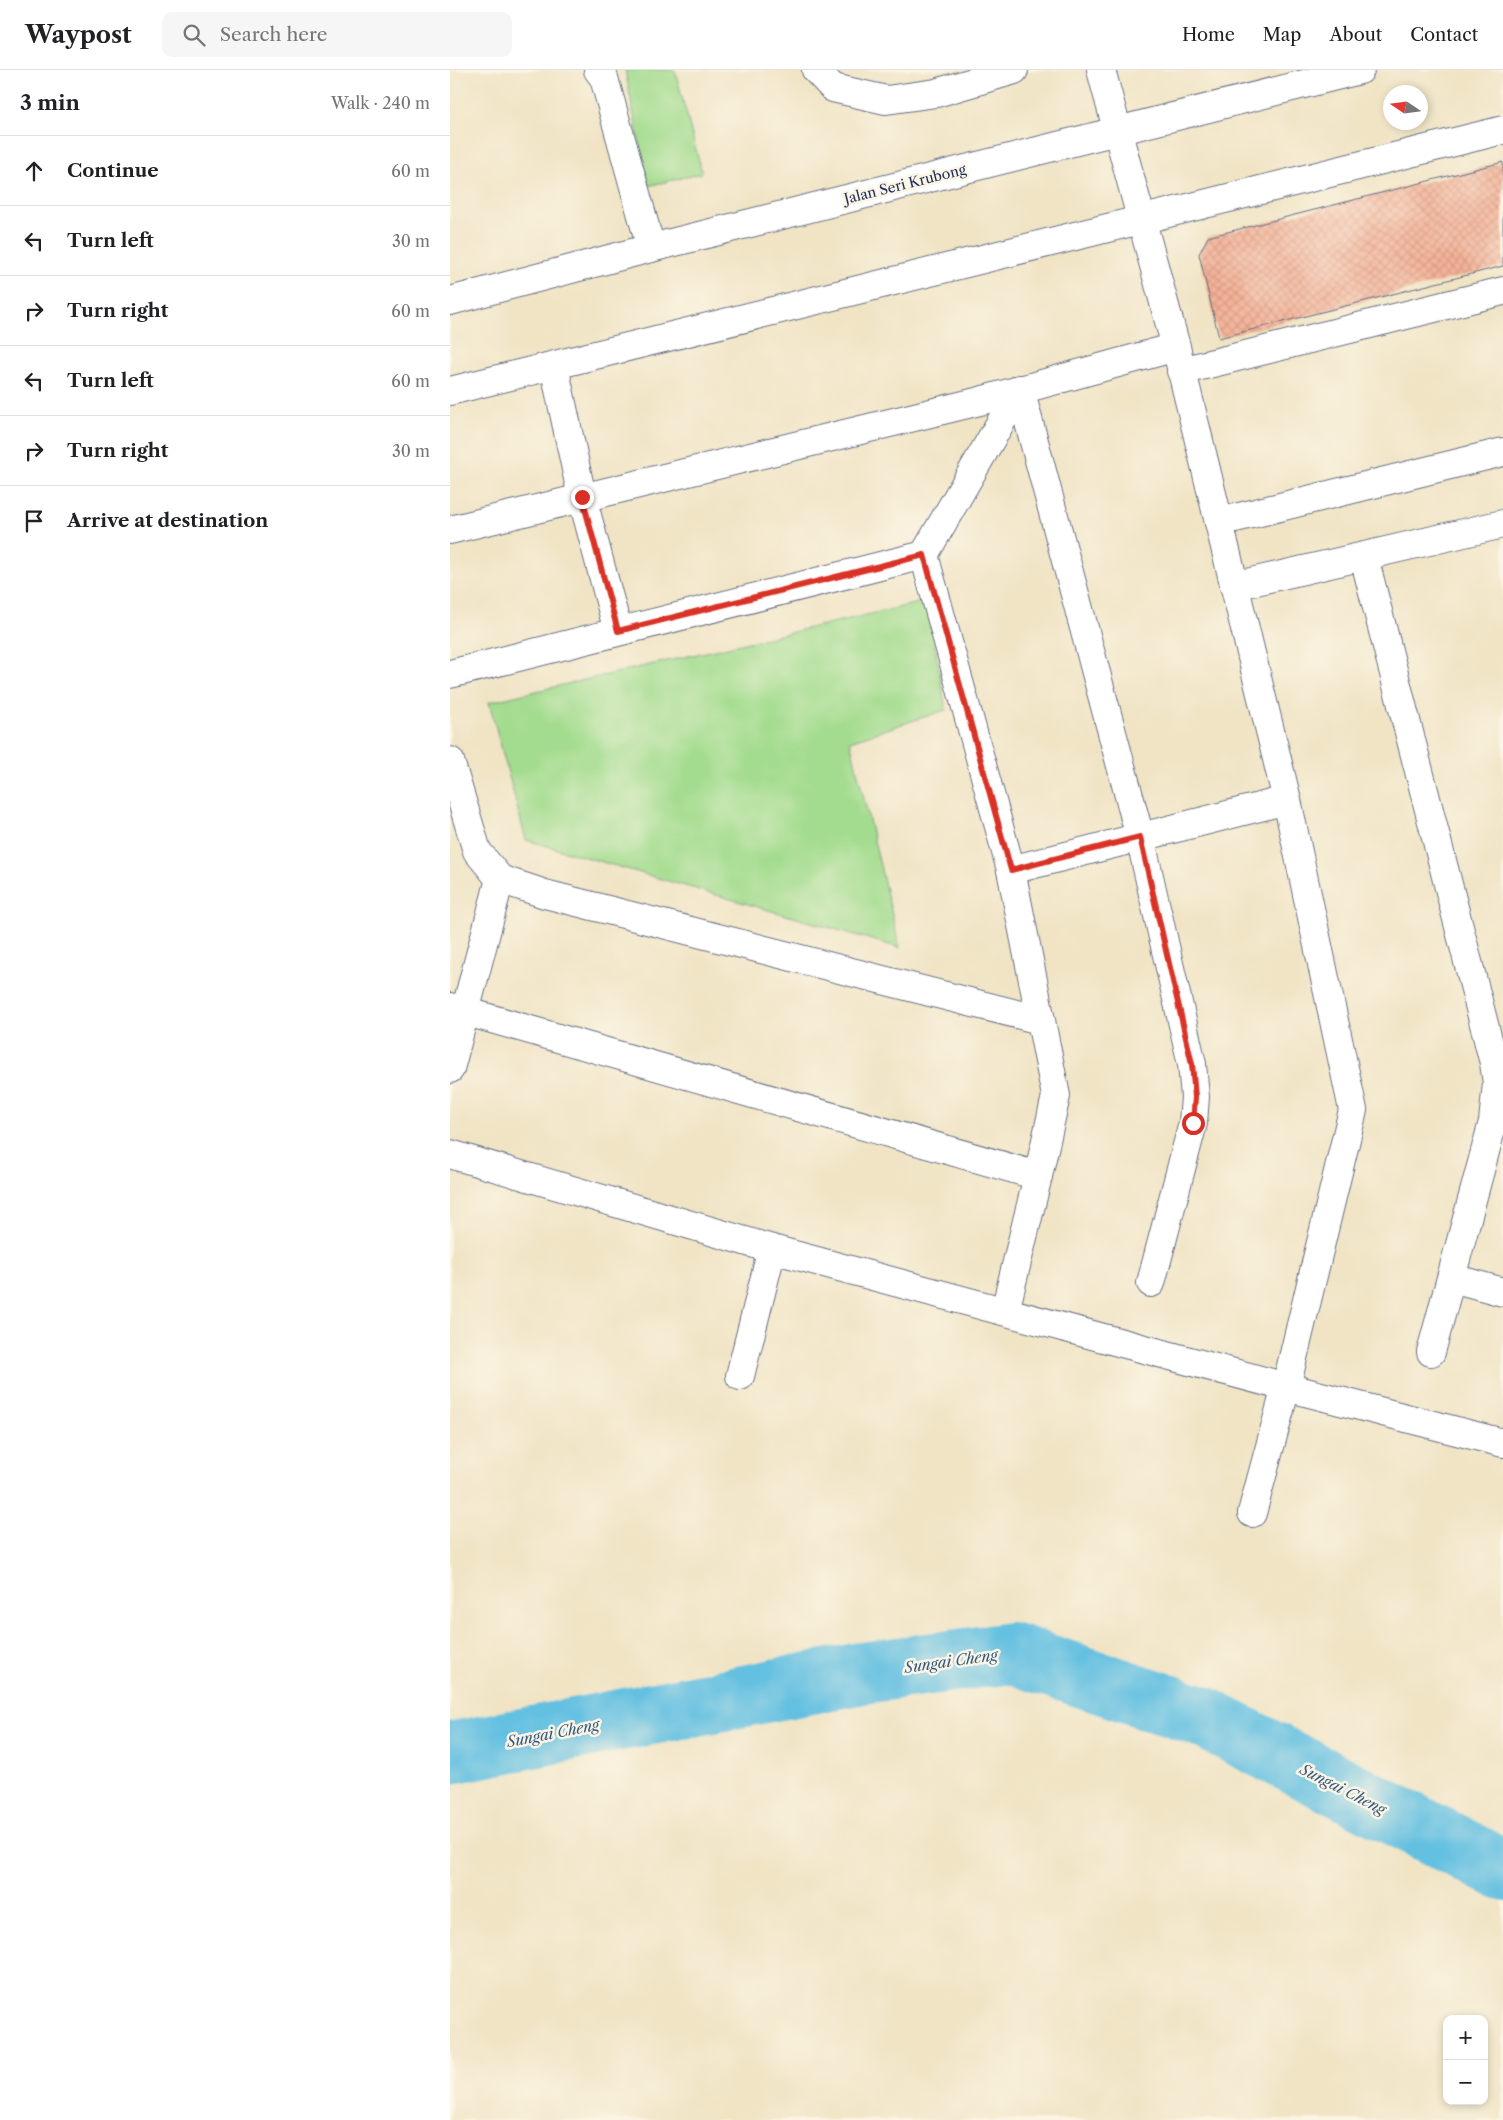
<!DOCTYPE html>
<html lang="en">
<head>
<meta charset="utf-8">
<style>
	body { margin:0; font-family:"Libre Caslon Text",serif; background:#f6f6f6; color:#202124 }
	.controls { position:absolute; right:15px; bottom:15px; display:grid; overflow:hidden; border-radius:10px; box-shadow:0 2px 8px #0003 }
	.controls button { width:45px; height:45px; display:grid; place-items:center; padding:0; border:0; border-bottom:1px solid #e0e0e0; background:#fff; color:#202124; font:25px sans-serif }
	.compass { position:absolute; left:933px; top:15px; width:45px; height:45px; border-radius:50%; background:#fff; box-shadow:0 2px 8px #0003; rotate:283deg }
	.stop { position:absolute; width:15px; height:15px; margin:-11px; border:4px solid #d93025; border-radius:50%; background:#fff }
	.stop.end { background:#d93025; border-color:#fff; box-shadow:0 1px 5px #0008 }
	.list { margin:0; padding:0; list-style:none }
	h2 { display:flex; justify-content:space-between; align-items:center; height:65px; margin:0; padding:0 20px; font-size:21px }
	h2 small { font-size:16px; font-weight:400; color:#757577 }
	.list li { display:grid; grid-template-columns:32px 1fr auto; gap:15px; align-items:center; box-sizing:border-box; height:70px; padding:0 20px; border-top:1px solid #e0e0e0 }
	.list b { display:block; font-size:19px; white-space:nowrap }
	.list em { font-size:16px; font-style:normal; color:#757577 }
	.icon { flex:none; width:28px; height:28px; fill:none; stroke:currentColor; stroke-width:2; stroke-linecap:round; stroke-linejoin:round }
	.map { position:relative; flex:none; width:1053px; height:2050px; overflow:hidden }
	header { display:flex; align-items:center; gap:30px; box-sizing:border-box; height:70px; padding:0 25px; background:#fff; border-bottom:1px solid #e0e0e0 }
	header strong { font-size:24px }
	nav { display:flex; gap:28px; margin-inline-start:auto; font-size:18px }
	.search { width:350px; height:45px; background:#f6f6f6; display:flex; align-items:center; gap:12px; box-sizing:border-box; padding:0 18px; border-radius:10px; color:#757577; font-size:19px }
	main { display:flex }
	aside { flex:1; background:#fff }
	.map>svg:first-child { display:block }
</style>
</head>
<body>
<header>
<strong>Waypost</strong>
<div class="search"><svg class="icon" aria-label="search" viewBox="0 0 24 24"><circle cx="10" cy="10" r="6"/><path d="M15 15l6 6"/></svg>Search here</div>
<nav><a>Home</a><a>Map</a><a>About</a><a>Contact</a></nav>
</header>
<main>
<aside>
<h2>3 min<small>Walk · 240 m</small></h2>
<ul class="list">
<li><svg class="icon" aria-label="ahead" viewBox="0 0 24 24"><path d="M12 20V5M6 11l6-6 6 6"/></svg><div><b>Continue</b></div><em>60 m</em></li>
<li><svg class="icon" aria-label="left" viewBox="0 0 24 24"><path d="M17 20v-9H6M10 6l-5 5 5 5"/></svg><div><b>Turn left</b></div><em>30 m</em></li>
<li><svg class="icon" aria-label="right" viewBox="0 0 24 24"><path d="M7 20v-9h11M14 6l5 5-5 5"/></svg><div><b>Turn right</b></div><em>60 m</em></li>
<li><svg class="icon" aria-label="left" viewBox="0 0 24 24"><path d="M17 20v-9H6M10 6l-5 5 5 5"/></svg><div><b>Turn left</b></div><em>60 m</em></li>
<li><svg class="icon" aria-label="right" viewBox="0 0 24 24"><path d="M7 20v-9h11M14 6l5 5-5 5"/></svg><div><b>Turn right</b></div><em>30 m</em></li>
<li><svg class="icon" aria-label="arrive" viewBox="0 0 24 24"><path d="M6 21V4h12l-3 4 3 4H6"/></svg><div><b>Arrive at destination</b></div></li>
</ul>
</aside>
<div class="map">
<svg width="1053" height="2050" viewBox="0 0 1053 2050">
	<defs>
		<pattern id="building-cross-hatch" width="8" height="8" patternUnits="userSpaceOnUse" patternTransform="scale(1.25)"><rect width="8" height="8" fill="#f5b297"/><path d="M0 0l8 8M0 8l8-8" fill="none" stroke="#d19985"/></pattern>
	</defs>
	<rect width="100%" height="100%" fill="#fcf5e5"/>
	<filter id="ink" filterUnits="userSpaceOnUse"><feTurbulence type="fractalNoise" baseFrequency=".02" numOctaves="2"/><feDisplacementMap in="SourceGraphic" scale="10" xChannelSelector="R" yChannelSelector="G"/><feConvolveMatrix kernelMatrix="1 2 1 2 8 2 1 2 1" color-interpolation-filters="sRGB"/></filter>
	<filter id="wash" filterUnits="userSpaceOnUse"><feTurbulence type="fractalNoise" baseFrequency=".0096" numOctaves="4" result="noise"/><feDisplacementMap in="SourceGraphic" scale="20" xChannelSelector="R" yChannelSelector="G"/><feGaussianBlur stdDeviation="1.12" result="paint"/><feColorMatrix in="noise" values="0 0 0 0 0 0 0 0 0 0 0 0 0 0 0 0 0 1.4 0 .05"/><feComposite in="paint" operator="in"/></filter>
	<g filter="url(#wash)">
		<rect width="100%" height="100%" fill="#f0e4c5"/>
		<g fill="#a3dc8e" stroke="#5f8676">
			<polygon points="175,0 225,0 252,103 198,116"/>
			<polygon points="477,531 496,640 400,671 450,878 76,770 39,632"/>
		</g>
		<g fill="none" stroke-linecap="round" stroke-linejoin="round">
			<polyline stroke="#63c0e1" stroke-width="62" points="0,1683 412,1603 561,1583 751,1646 1053,1800"/>
		</g>
		<g id="blocks">
			<polygon fill="url(#building-cross-hatch)" points="1053,92 1053,196 769,268 749,184 758,167"/>
		</g>
	</g>
	<g filter="url(#ink)">
		<use href="#blocks" fill-opacity="0" stroke="#666e82" stroke-width="1"/>
		<g fill="none" stroke-linecap="round" stroke-linejoin="round">
			<g stroke="#666e82" stroke-width="30">
				<g id="minor">
					<polyline points="148,0 154,8 201,178"/>
					<polyline points="366,0 383,18 436,30 486,23 564,0"/>
					<polyline points="651,0 726,277 837,730 903,1040 836,1317 802,1443"/>
					<polyline points="0,231 201,178 910,0"/>
					<polyline points="104,296 132,427 168,561"/>
					<polyline points="731,301 1053,221"/>
					<polyline points="570,319 690,767 742,994 745,1027 743,1053 701,1213"/>
					<polyline points="0,321 1053,60"/>
					<polyline points="769,452 1053,382"/>
					<polyline points="0,460 530,331 726,277"/>
					<polyline points="474,485 570,319"/>
					<polyline points="914,487 1044,993 1047,1013 1043,1052 981,1282"/>
					<polyline points="784,516 1053,454"/>
					<polyline points="0,604 474,485 561,800 606,1026 588,1106 555,1241"/>
					<polyline points="0,691 27,781 50,809 95,824 590,950"/>
					<polyline points="561,800 837,730"/>
					<polyline points="0,937 588,1106"/>
					<polyline points="0,999 50,809"/>
					<polyline points="0,1084 322,1179 836,1317 1053,1373"/>
					<polyline points="1002,1208 1053,1222"/>
					<polyline points="290,1306 322,1179"/>
				</g>
			</g>
			<use href="#minor" stroke="#fff" stroke-width="28"/>
		</g>
	</g>
	<g fill="none" stroke-linecap="round" stroke-linejoin="round" filter="url(#ink)">
		<polyline stroke="#d93025" stroke-width="6" points="132,427 168,561 474,485 561,800 690,767 742,994 745,1027 743,1053"/>
	</g>
	<g text-anchor="middle" dominant-baseline="central" stroke-width="5" stroke-linejoin="round" paint-order="stroke">
		<g font-size="14" fill="#1b2f5e" stroke="#fcf5e5">
			<text transform="translate(455 114) rotate(-14)">Jalan Seri Krubong</text>
		</g>
		<g font-size="15" font-style="italic" fill="#315a85" stroke="#fcf5e5">
			<text transform="translate(501 1591) rotate(-8)">Sungai Cheng</text>
			<text transform="translate(103 1663) rotate(-11)">Sungai Cheng</text>
			<text transform="translate(893 1719) rotate(27)">Sungai Cheng</text>
		</g>
	</g>
</svg>
<div class="controls">
<button>+</button>
<button>−</button>
</div>
<svg class="compass" viewBox="-18 -18 36 36"><path d="M0-13l5 13h-10z" fill="#e53935"/><path d="M0 13l5-13h-10z" fill="#757577"/></svg>
<div class="stop" style="left:743px;top:1053px"></div>
<div class="stop end" style="left:132px;top:427px"></div>
</div>
</main>
</body>
</html>
